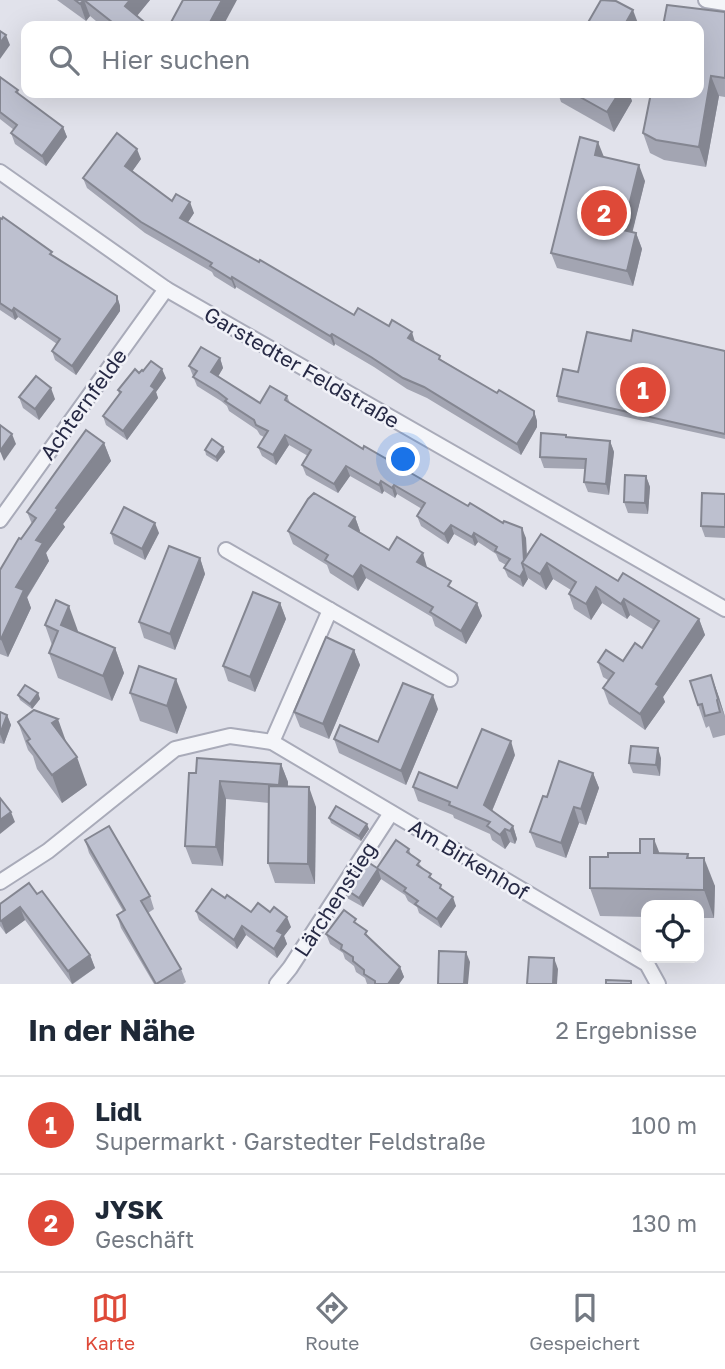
<!DOCTYPE html>
<html lang="de">
<head>
<meta charset="utf-8">
<style>
	body { margin:0; font-family:"Golos Text",sans-serif; background:#f6f6f7; color:#1f2937 }
	.controls { position:absolute; right:21px; bottom:21px; display:grid; overflow:hidden; border-radius:14px; box-shadow:0 7px 28px #0002 }
	.controls button { width:63px; height:63px; display:grid; place-items:center; padding:0; border:0; border-bottom:2px solid #e0e1e3; background:#fff; color:#1f2937; font:35px sans-serif }
	.you { position:absolute; left:404px; top:460px; width:24px; height:24px; margin:-18px; border:5px solid #fff; border-radius:50%; background:#1a73e8; box-shadow:0 0 0 10px #1a73e833 }
	.badge { display:grid; place-items:center; width:46px; height:46px; border-radius:50%; background:#de4938; color:#fff; font-size:23px; font-weight:700 }
	.pin { position:absolute; translate:-50% -50%; border:4px solid #fff; box-shadow:0 2px 7px #0006 }
	.list { margin:0; padding:0; list-style:none }
	h2 { display:flex; justify-content:space-between; align-items:center; height:91px; margin:0; padding:0 28px; font-size:30px }
	h2 small { font-size:23px; font-weight:400; color:#747a83 }
	.list li { display:grid; grid-template-columns:46px 1fr auto; gap:21px; align-items:center; box-sizing:border-box; height:98px; padding:0 28px; border-top:2px solid #e0e1e3 }
	.list b { display:block; font-size:26px; white-space:nowrap }
	.list p { margin:0; font-size:23px; white-space:nowrap; color:#747a83 }
	.list em { font-size:23px; font-style:normal; color:#747a83 }
	.icon { flex:none; width:38px; height:38px; fill:none; stroke:currentColor; stroke-width:2; stroke-linecap:round; stroke-linejoin:round }
	.map { position:relative; flex:none; width:725px; height:984px; overflow:hidden }
	.search { position:absolute; background:#fff; box-shadow:0 7px 28px #0002; left:21px; right:21px; top:21px; height:77px; display:flex; align-items:center; gap:18px; box-sizing:border-box; padding:0 24px; border-radius:14px; color:#747a83; font-size:26px }
	.sheet { height:287px; background:#fff }
	nav { display:flex; justify-content:space-around; align-items:center; box-sizing:border-box; height:98px; border-top:2px solid #e0e1e3; background:#fff; font-size:19px; color:#747a83 }
	nav a { display:grid; justify-items:center; gap:4px }
	nav .on { color:#de4938 }
	.map>svg:first-child { display:block }
</style>
</head>
<body>
<div class="map">
<svg width="725" height="984" viewBox="0 0 725 984">
	<rect width="100%" height="100%" fill="#e1e2eb"/>
	<g fill="none" stroke-linecap="round" stroke-linejoin="round">
		<g stroke="#a9abb9" stroke-width="18">
			<g id="minor">
				<polyline points="706,0 725,3"/>
				<polyline points="0,172 166,289 725,609"/>
				<polyline points="0,520 166,289"/>
				<polyline points="226,550 330,610"/>
				<polyline points="272,742 330,610 450,679"/>
				<polyline points="0,882 48,851 175,749 230,736 272,742 647,964 658,984"/>
				<polyline points="277,984 290,968 391,813"/>
			</g>
		</g>
		<use href="#minor" stroke="#f4f5f9" stroke-width="14"/>
	</g>
	<g fill="#a3a5b2">
		<polygon points="57,0 150,0 137,16 149,26 102,26 90,16 86,21"/>
		<polygon points="725,12 725,97 719,96 706,167 664,160 650,153 643,133"/>
		<polygon points="0,77 18,90 19,95 63,127 67,137 46,166 15,144 11,133 14,130 0,119"/>
		<polygon points="558,93 629,93 632,101 614,132 561,102"/>
		<polygon points="604,157 645,181 632,232 636,233 642,249 633,286 557,268 551,253"/>
		<polygon points="141,159 132,171 172,201 194,213 188,222 354,315 415,342 442,360 497,393 534,411 537,421 537,427 521,455 427,398 407,389 374,367 335,344 334,346 236,287 235,289 214,276 212,272 145,233 87,188 83,178"/>
		<polygon points="0,218 53,256 117,296 120,306 120,311 76,375 55,360 52,351 57,344 18,317 15,320 0,310"/>
		<polygon points="725,351 725,439 558,402 557,396 578,372"/>
		<polygon points="220,358 223,368 218,376 260,403 287,396 290,403 363,449 526,538 527,556 618,581 699,619 705,635 663,697 665,702 645,730 609,704 603,688 608,680 603,677 598,662 623,661 642,648 654,630 630,615 627,619 602,603 591,620 574,609 569,594 571,590 553,579 546,590 528,578 527,577 528,579 523,587 508,577 504,568 506,565 499,561 496,554 478,542 475,546 454,534 448,544 421,526 417,516 422,509 397,494 395,498 384,491 382,494 350,476 338,493 306,475 302,465 308,456 289,445 276,465 262,456 258,447 264,437 260,435 257,430 229,411 227,406 221,401 197,386 189,366"/>
		<polygon points="143,371 166,378 156,392 158,398 127,440 106,425 103,416 119,394 118,390"/>
		<polygon points="19,397 55,399 39,420 23,408"/>
		<polygon points="567,437 610,441 614,452 609,495 588,492 584,482 585,469 544,468 540,457"/>
		<polygon points="104,443 111,461 63,524 65,527 46,553 49,561 27,598 31,608 8,657 0,654 0,570 32,524 27,512"/>
		<polygon points="223,447 225,452 217,462 206,455 205,450"/>
		<polygon points="646,476 650,487 648,514 628,513 624,502"/>
		<polygon points="725,494 725,538 705,537 701,526"/>
		<polygon points="355,517 360,531 359,532 389,550 427,567 453,589 477,603 482,616 466,644 435,626 432,617 366,578 358,591 330,573 327,565 293,544 288,531"/>
		<polygon points="111,533 159,533 145,560 114,544"/>
		<polygon points="200,558 205,574 175,650 144,638 139,622"/>
		<polygon points="280,603 286,619 255,692 228,681 223,666"/>
		<polygon points="45,625 78,631 77,632 115,648 124,673 112,701 58,678 49,653 52,645"/>
		<polygon points="354,650 360,665 329,739 300,727 294,712"/>
		<polygon points="711,675 725,716 725,735 713,738 709,726 706,728 698,705"/>
		<polygon points="38,693 40,699 32,709 20,700 18,695"/>
		<polygon points="130,693 187,707 177,734 140,721"/>
		<polygon points="438,709 406,785 339,753 334,739 378,742"/>
		<polygon points="0,712 7,715 11,725 4,744 0,743"/>
		<polygon points="18,722 67,744 87,785 62,803 37,769 33,756 28,750"/>
		<polygon points="515,755 492,811 513,826 517,839 515,844 510,842 505,849 492,840 490,834 454,818 453,815 418,801 413,787 457,788"/>
		<polygon points="661,758 660,776 633,773 629,763"/>
		<polygon points="281,764 288,782 288,787 316,807 315,884 275,883 268,863 269,803 226,799 223,866 192,864 185,846 196,773"/>
		<polygon points="593,773 599,788 586,825 579,823 566,858 536,847 530,832 547,797"/>
		<polygon points="329,818 369,829 361,841 331,823"/>
		<polygon points="85,840 150,896 154,909 148,913 181,969 186,982 183,984 154,984 121,928 117,915 123,911 89,853"/>
		<polygon points="409,849 411,855 443,890 456,906 441,928 419,913 417,907 408,901 405,895 381,879 363,907 347,898 344,888"/>
		<polygon points="640,853 688,854 689,858 715,886 714,918 699,918 699,905 646,905 646,917 600,916 590,888 608,857"/>
		<polygon points="37,894 90,955 95,968 73,984 72,984 25,920 6,934 0,926 0,904"/>
		<polygon points="225,898 251,912 291,927 284,936 287,944 277,958 246,935 237,949 199,920 196,911"/>
		<polygon points="358,924 370,938 400,967 404,977 399,984 367,984 365,978 356,972 354,966 345,959 343,953 330,944 326,934"/>
	</g>
	<g fill="#848691">
		<polygon points="84,0 90,16 86,21 80,4"/>
		<polygon points="130,0 150,0 131,23 125,6"/>
		<polygon points="222,0 237,0 223,26 208,26"/>
		<polygon points="633,10 639,26 624,26"/>
		<polygon points="6,35 10,45 0,59 0,43"/>
		<polygon points="711,76 719,96 706,167 699,147"/>
		<polygon points="619,93 629,93 632,101 614,132 607,112"/>
		<polygon points="63,127 67,137 46,166 42,156"/>
		<polygon points="598,142 604,157 595,155"/>
		<polygon points="137,149 141,159 129,176 125,166"/>
		<polygon points="639,165 645,181 629,246 623,230"/>
		<polygon points="190,202 194,213 184,228 180,218"/>
		<polygon points="636,233 642,249 633,286 627,271"/>
		<polygon points="232,277 236,287 235,289 231,279"/>
		<polygon points="117,296 120,306 120,311 76,375 72,366"/>
		<polygon points="14,308 18,317 15,320 12,311"/>
		<polygon points="412,332 415,342 408,338"/>
		<polygon points="332,334 335,344 334,346 330,336"/>
		<polygon points="220,358 223,368 215,382 211,372"/>
		<polygon points="162,369 166,378 156,392 158,398 127,440 123,431 151,386"/>
		<polygon points="51,388 55,399 39,420 35,409"/>
		<polygon points="534,411 537,421 537,427 521,455 517,444"/>
		<polygon points="12,434 16,444 4,461 0,451"/>
		<polygon points="285,435 289,445 276,465 273,455"/>
		<polygon points="610,441 614,452 609,495 606,484"/>
		<polygon points="104,443 111,461 63,524 65,527 46,553 49,561 27,597 31,608 8,657 1,639 16,587 36,540 56,508"/>
		<polygon points="223,447 225,452 217,462 216,457"/>
		<polygon points="346,466 350,476 338,493 334,484"/>
		<polygon points="646,476 650,487 648,514 645,503"/>
		<polygon points="381,481 384,491 382,494 379,485"/>
		<polygon points="394,485 397,494 395,498 392,488"/>
		<polygon points="355,517 360,531 354,540 349,526"/>
		<polygon points="155,523 159,533 145,560 142,549"/>
		<polygon points="451,525 454,534 448,544 444,534"/>
		<polygon points="522,528 526,538 527,566 524,564"/>
		<polygon points="474,533 478,542 475,546 472,537"/>
		<polygon points="423,553 427,567 422,575 417,562"/>
		<polygon points="200,558 205,574 175,650 170,634"/>
		<polygon points="547,563 553,579 546,590 540,574"/>
		<polygon points="361,565 366,578 358,591 353,577"/>
		<polygon points="524,567 528,579 523,587 520,577"/>
		<polygon points="596,587 602,603 591,620 586,604"/>
		<polygon points="624,599 630,615 627,619 621,604"/>
		<polygon points="280,603 286,619 255,692 250,677"/>
		<polygon points="477,603 482,616 466,644 461,631"/>
		<polygon points="69,606 78,631 70,650 61,625"/>
		<polygon points="699,619 705,635 663,697 665,702 645,730 640,714 656,684"/>
		<polygon points="115,648 124,673 112,701 103,676"/>
		<polygon points="354,650 360,665 329,739 323,724"/>
		<polygon points="711,675 719,697 725,717 718,699"/>
		<polygon points="176,679 187,707 177,734 167,706"/>
		<polygon points="38,693 40,699 32,709 30,704"/>
		<polygon points="433,695 438,709 406,785 401,771"/>
		<polygon points="7,715 11,725 4,744 0,734"/>
		<polygon points="58,719 68,747 52,723"/>
		<polygon points="511,741 515,755 489,818 484,805"/>
		<polygon points="658,748 661,758 660,776 656,765"/>
		<polygon points="77,757 87,785 62,803 52,775"/>
		<polygon points="281,764 288,782 286,804 279,785"/>
		<polygon points="593,773 599,788 586,825 581,809"/>
		<polygon points="220,781 226,799 223,866 216,847"/>
		<polygon points="309,787 316,807 315,884 308,864"/>
		<polygon points="574,807 579,823 566,858 561,843"/>
		<polygon points="11,812 15,822 0,834 0,820"/>
		<polygon points="367,824 369,829 361,841 359,836"/>
		<polygon points="513,826 517,839 515,844 510,831"/>
		<polygon points="505,829 510,842 505,849 500,835"/>
		<polygon points="654,839 665,867 654,853"/>
		<polygon points="704,858 715,886 714,918 704,890"/>
		<polygon points="378,869 381,879 363,907 359,898"/>
		<polygon points="453,897 456,906 441,928 437,919"/>
		<polygon points="20,907 25,920 6,934 1,921"/>
		<polygon points="287,917 291,927 284,936 287,944 277,958 274,949 277,931"/>
		<polygon points="242,926 246,935 237,949 234,940"/>
		<polygon points="466,952 470,962 468,984 464,984"/>
		<polygon points="90,955 95,968 72,984 68,971"/>
		<polygon points="554,958 558,969 557,984 553,984"/>
		<polygon points="400,967 404,977 399,984 388,984"/>
	</g>
	<g fill="#bdc0cf" stroke="#848691" stroke-width="2">
		<polygon points="75,0 84,0 80,4"/>
		<polygon points="84,0 130,0 125,6 149,26 117,26"/>
		<polygon points="183,0 222,0 208,26 169,26"/>
		<polygon points="601,0 616,1 633,10 624,26 586,26"/>
		<polygon points="667,5 725,12 725,78 711,76 699,147 656,140 643,133 651,93 699,93 699,26 663,26"/>
		<polygon points="0,31 6,35 0,43"/>
		<polygon points="0,77 18,90 16,92 63,127 42,156 11,133 17,125 0,112"/>
		<polygon points="573,93 619,93 607,112"/>
		<polygon points="117,133 137,149 125,166 172,201 176,194 190,202 180,218 259,262 260,260 354,315 358,308 389,326 392,320 412,332 408,338 440,356 439,359 497,393 499,390 534,411 534,416 517,444 424,387 403,378 371,357 332,334 330,336 232,277 231,279 210,266 212,263 141,222 83,178"/>
		<polygon points="580,137 598,142 595,155 639,165 623,230 636,233 627,271 551,253"/>
		<polygon points="3,217 52,252 50,254 117,296 117,302 72,366 52,351 60,339 14,308 12,311 0,303 0,218 2,219"/>
		<polygon points="633,330 725,351 725,434 557,396 563,369 578,372 587,332 631,341"/>
		<polygon points="201,347 220,358 211,372 260,403 270,386 287,396 285,400 363,449 364,446 468,506 470,503 503,523 504,521 522,528 524,561 522,563 524,570 520,577 504,568 510,559 495,551 497,547 474,533 472,537 451,525 444,534 417,516 425,503 394,485 392,488 381,481 379,485 346,466 334,484 302,465 311,450 285,435 273,455 258,447 268,431 256,425 254,420 225,401 227,399 218,392 193,377 197,371 189,366"/>
		<polygon points="151,361 162,369 151,386 155,389 123,431 103,416 121,392 118,390 135,369 139,373 142,370 143,371"/>
		<polygon points="36,376 51,388 35,409 19,397"/>
		<polygon points="0,425 12,434 0,451"/>
		<polygon points="86,430 104,443 56,508 58,509 36,540 43,543 16,587 24,590 1,639 0,638 0,570 19,538 21,539 36,518 27,512"/>
		<polygon points="541,433 566,435 566,437 610,441 606,484 584,482 586,459 540,457"/>
		<polygon points="212,439 223,447 216,457 205,450"/>
		<polygon points="625,475 646,476 645,503 624,502"/>
		<polygon points="314,493 355,517 349,526 389,550 397,537 423,553 417,562 451,581 448,586 477,603 461,631 430,612 433,607 361,565 353,577 325,560 328,555 288,531 308,499"/>
		<polygon points="702,493 725,494 725,527 701,526"/>
		<polygon points="124,507 155,523 142,549 111,533"/>
		<polygon points="541,534 618,581 623,573 699,619 656,684 659,686 640,714 603,688 614,673 598,662 606,650 623,661 635,643 642,648 659,621 624,599 621,604 596,587 586,604 569,594 576,582 547,563 540,574 522,563"/>
		<polygon points="169,546 200,558 170,634 139,622"/>
		<polygon points="253,592 280,603 250,677 223,666"/>
		<polygon points="56,600 69,606 61,625 115,648 103,676 49,653 58,631 45,625"/>
		<polygon points="326,637 354,650 323,724 294,712"/>
		<polygon points="139,666 176,679 167,706 130,693"/>
		<polygon points="711,675 718,699 717,700 720,712 705,716 702,704 698,705 690,681"/>
		<polygon points="403,683 433,695 401,771 334,739 340,725 378,742"/>
		<polygon points="25,685 38,693 30,704 18,695"/>
		<polygon points="34,710 58,719 52,723 77,757 52,775 27,741 30,739 18,722"/>
		<polygon points="0,712 7,715 0,734"/>
		<polygon points="482,729 511,741 484,805 513,826 510,831 505,829 500,835 487,826 490,822 449,805 450,802 413,787 419,772 457,788"/>
		<polygon points="631,746 658,748 656,765 629,763"/>
		<polygon points="197,758 281,764 279,785 220,781 216,847 185,846 189,773 196,773"/>
		<polygon points="559,761 593,773 581,809 574,807 561,843 530,832 543,796 547,797"/>
		<polygon points="269,786 309,787 308,864 268,863"/>
		<polygon points="0,798 11,812 0,820"/>
		<polygon points="336,806 367,824 359,836 329,818"/>
		<polygon points="109,826 150,896 141,901 181,969 156,984 117,915 125,910 85,840"/>
		<polygon points="640,839 654,839 654,853 688,854 687,858 704,858 704,890 590,888 590,857 608,857 608,853 640,853"/>
		<polygon points="396,840 409,849 407,852 420,861 417,865 431,874 429,877 441,885 440,888 453,897 437,919 415,904 418,901 404,891 406,888 378,869 359,898 344,888 363,859 377,868"/>
		<polygon points="29,883 37,894 42,891 90,955 68,971 20,907 1,921 0,920 0,904"/>
		<polygon points="212,889 225,898 227,895 251,912 258,903 270,912 274,907 287,917 277,931 283,934 274,949 242,926 234,940 196,911"/>
		<polygon points="344,910 356,919 354,922 367,931 365,934 400,967 388,984 375,984 375,981 364,974 364,970 353,961 353,957 341,949 342,945 326,934"/>
		<polygon points="439,951 466,952 464,984 438,984"/>
		<polygon points="529,957 554,958 553,984 527,984"/>
		<polygon points="606,980 631,981 631,984 606,984"/>
	</g>
	<g text-anchor="middle" dominant-baseline="central" stroke-width="5" stroke-linejoin="round" paint-order="stroke">
		<g font-size="21" fill="#272a45" stroke="#f1f2f8">
			<text transform="translate(302 367) rotate(30)">Garstedter Feldstraße</text>
			<text transform="translate(83 404) rotate(-54)">Achternfelde</text>
			<text transform="translate(469 859) rotate(31)">Am Birkenhof</text>
			<text transform="translate(335 899) rotate(-57)">Lärchenstieg</text>
		</g>
	</g>
</svg>
<div class="controls">
<button><svg class="icon" aria-label="locate" viewBox="0 0 24 24"><circle cx="12" cy="12" r="6"/><path d="M12 2v4M12 18v4M2 12h4M18 12h4"/></svg></button>
</div>
<div class="you"></div>
<div class="pin badge" style="left:643px;top:390px">1</div>
<div class="pin badge" style="left:604px;top:213px">2</div>
<div class="search"><svg class="icon" aria-label="search" viewBox="0 0 24 24"><circle cx="10" cy="10" r="6"/><path d="M15 15l6 6"/></svg>Hier suchen</div>
</div>
<section class="sheet">
<h2>In der Nähe<small>2 Ergebnisse</small></h2>
<ul class="list">
<li><span class="badge">1</span><div><b>Lidl</b><p>Supermarkt · Garstedter Feldstraße</p></div><em>100 m</em></li>
<li><span class="badge">2</span><div><b>JYSK</b><p>Geschäft</p></div><em>130 m</em></li>
</ul>
</section>
<nav>
<a class="on"><svg class="icon" aria-label="map" viewBox="0 0 24 24"><path d="M3 6l6-2 6 2 6-2v14l-6 2-6-2-6 2zM9 4v14M15 6v14"/></svg>Karte</a>
<a><svg class="icon" aria-label="directions" viewBox="0 0 24 24"><path d="M12 3l9 9-9 9-9-9zM9 14v-3h6M13 9l2 2-2 2"/></svg>Route</a>
<a><svg class="icon" aria-label="saved" viewBox="0 0 24 24"><path d="M7 4h10v16l-5-4-5 4z"/></svg>Gespeichert</a>
</nav>
</body>
</html>
